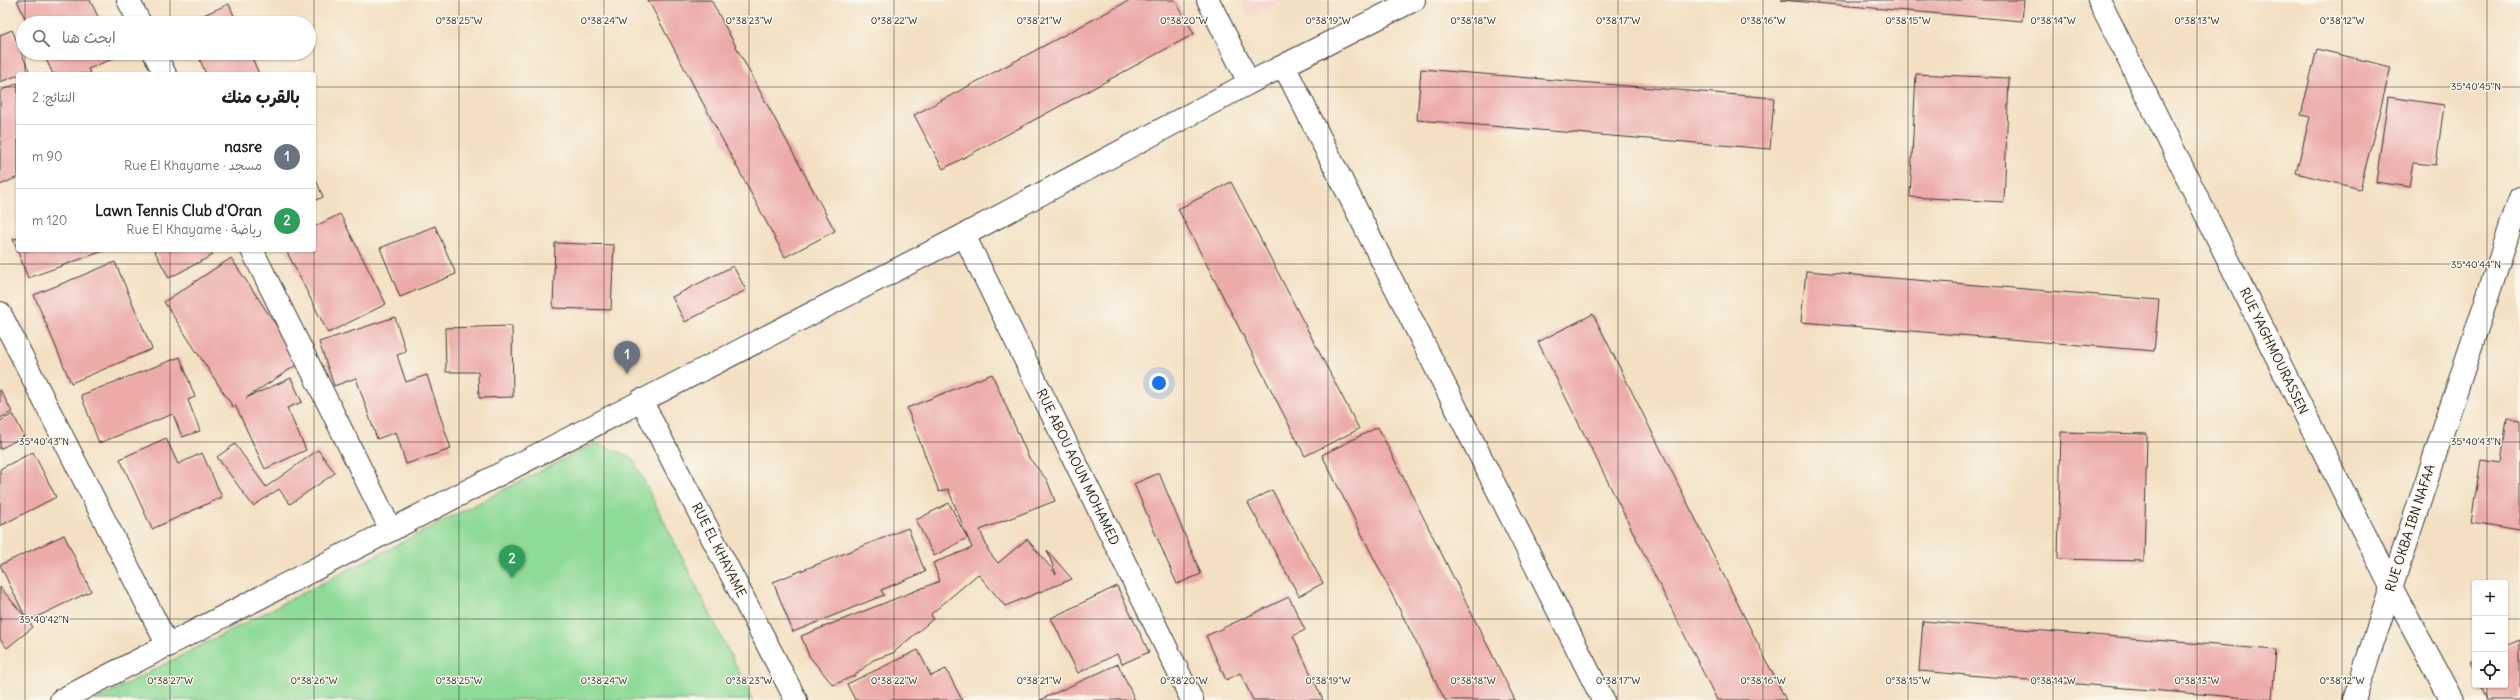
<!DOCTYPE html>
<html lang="ar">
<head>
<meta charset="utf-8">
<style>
	body { margin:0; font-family:Delius,"Playpen Sans Arabic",sans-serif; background:#f2f2f2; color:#202124; direction:rtl }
	.controls { position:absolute; right:12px; bottom:12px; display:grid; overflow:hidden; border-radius:4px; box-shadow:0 1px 3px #0004 }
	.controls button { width:36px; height:36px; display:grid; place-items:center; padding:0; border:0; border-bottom:1px solid #e0e0e0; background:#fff; color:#202124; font:20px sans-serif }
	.you { position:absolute; left:1159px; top:383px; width:14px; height:14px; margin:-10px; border:3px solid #fff; border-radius:50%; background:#1a73e8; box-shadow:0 0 0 6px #1a73e833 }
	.badge { display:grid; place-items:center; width:26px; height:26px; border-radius:50%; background:#d1495b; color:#fff; font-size:13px; font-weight:700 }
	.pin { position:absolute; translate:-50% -33px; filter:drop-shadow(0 1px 2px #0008) }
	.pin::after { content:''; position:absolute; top:21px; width:14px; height:12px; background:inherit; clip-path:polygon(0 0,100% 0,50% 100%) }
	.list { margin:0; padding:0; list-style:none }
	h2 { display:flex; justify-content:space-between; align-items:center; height:52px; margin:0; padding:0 16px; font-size:17px }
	h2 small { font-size:13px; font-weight:400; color:#757577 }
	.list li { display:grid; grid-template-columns:26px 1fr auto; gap:12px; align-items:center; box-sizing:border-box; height:64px; padding:0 16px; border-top:1px solid #e0e0e0 }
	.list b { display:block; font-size:15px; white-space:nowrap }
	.list p { margin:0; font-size:13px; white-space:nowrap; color:#757577 }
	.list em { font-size:13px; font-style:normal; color:#757577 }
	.icon { flex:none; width:22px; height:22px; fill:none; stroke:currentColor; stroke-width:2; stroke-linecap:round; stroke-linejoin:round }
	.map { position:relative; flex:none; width:2520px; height:700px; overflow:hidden; direction:ltr }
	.search { position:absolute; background:#fff; box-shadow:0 1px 3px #0004; left:16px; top:16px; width:300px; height:44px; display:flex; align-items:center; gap:10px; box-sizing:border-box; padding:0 14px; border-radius:22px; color:#757577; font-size:15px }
	.panel { position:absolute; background:#fff; box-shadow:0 1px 3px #0004; left:16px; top:72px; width:300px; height:180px; border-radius:4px; direction:rtl }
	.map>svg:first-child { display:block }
</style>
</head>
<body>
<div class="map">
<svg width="2520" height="700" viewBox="0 0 2520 700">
	<rect width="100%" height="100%" fill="#fbf7ec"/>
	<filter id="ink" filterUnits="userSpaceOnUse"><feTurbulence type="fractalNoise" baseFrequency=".025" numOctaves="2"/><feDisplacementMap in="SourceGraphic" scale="8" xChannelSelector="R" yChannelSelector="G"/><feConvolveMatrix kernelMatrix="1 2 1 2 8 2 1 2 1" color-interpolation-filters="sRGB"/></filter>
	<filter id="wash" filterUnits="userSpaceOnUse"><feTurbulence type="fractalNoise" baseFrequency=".012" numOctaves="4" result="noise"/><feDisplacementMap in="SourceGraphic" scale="16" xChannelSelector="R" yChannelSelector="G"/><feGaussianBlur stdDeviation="0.9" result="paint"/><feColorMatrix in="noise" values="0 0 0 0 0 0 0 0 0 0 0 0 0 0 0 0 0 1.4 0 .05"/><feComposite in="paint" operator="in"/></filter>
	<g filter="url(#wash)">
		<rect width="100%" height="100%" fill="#f3e0c3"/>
		<polygon fill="#f7d0c9" points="1241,0 1283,0 1249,17"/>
		<polygon fill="#8eda97" stroke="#557b5a" points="595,443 632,457 753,700 95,700"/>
		<g id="blocks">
			<g fill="#ecaaa9">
				<polygon points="17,0 90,0 101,23 27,23"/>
				<polygon points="648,0 711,0 835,231 785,257"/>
				<polygon points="1130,0 1175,0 1194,34 943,169 914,115"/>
				<polygon points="1781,0 2024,0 2022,21"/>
				<polygon points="229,4 237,23 185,23"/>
				<polygon points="12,30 29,71 0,82 0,35"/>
				<polygon points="2317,49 2391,67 2360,189 2296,173 2310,117 2301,115"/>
				<polygon points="53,53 126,53 88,69 91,74 53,74 45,57"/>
				<polygon points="197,53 250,53 259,74 206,74"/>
				<polygon points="1421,69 1774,98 1770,149 1417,120"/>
				<polygon points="1916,74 2009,78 2004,202 1910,197"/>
				<polygon points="18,83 18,177 0,185 0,91"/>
				<polygon points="2388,97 2444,105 2436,165 2413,163 2409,187 2376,182"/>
				<polygon points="314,175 323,197 314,201"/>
				<polygon points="1231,182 1359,429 1305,456 1178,209"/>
				<polygon points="340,214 386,304 328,333 286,250 314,250 314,227"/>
				<polygon points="435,226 456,274 400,297 380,248"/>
				<polygon points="18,238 18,250 106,250 28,278 13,239"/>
				<polygon points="555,243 614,245 611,310 553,308"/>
				<polygon points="154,250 210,250 213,255 169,278"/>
				<polygon points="231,258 301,362 246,398 291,378 302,402 287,408 306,450 265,469 235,405 233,407 164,302"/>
				<polygon points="115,262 152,349 71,383 34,295"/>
				<polygon points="733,266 746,290 685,322 672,297"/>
				<polygon points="1806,271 2159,300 2154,351 1801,322"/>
				<polygon points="1593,314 1786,700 1717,700 1538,342"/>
				<polygon points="395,317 406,352 397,355 406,382 427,375 451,449 406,464 396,432 377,439 356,378 334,386 319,342"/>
				<polygon points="512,326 513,397 479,398 478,372 446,372 445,328"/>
				<polygon points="180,357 195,397 188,400 200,431 182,437 173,414 99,443 81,395"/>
				<polygon points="992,374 1029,458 1047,480 1055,501 980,530 989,552 998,563 1027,539 1056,574 1047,550 1072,579 1005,606 978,574 931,614 933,619 893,653 873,660 854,676 833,685 809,656 801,636 940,581 933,563 972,548 948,489 939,492 907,408"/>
				<polygon points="0,389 12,412 0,418"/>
				<polygon points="13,414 24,436 0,449 0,421"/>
				<polygon points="2507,418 2520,420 2520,530 2471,522 2481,460 2501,463"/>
				<polygon points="1378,427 1515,700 1445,700 1322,455"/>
				<polygon points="2061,432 2147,434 2144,561 2058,559"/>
				<polygon points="166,438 178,464 202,453 222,497 152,529 120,459"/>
				<polygon points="235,444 266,487 318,450 335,473 290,504 279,489 253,506 217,457"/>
				<polygon points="33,452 56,497 0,526 0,469"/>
				<polygon points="1159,473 1201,574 1177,584 1134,484"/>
				<polygon points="1272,490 1323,583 1299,596 1248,503"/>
				<polygon points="949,503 967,538 934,556 916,520"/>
				<polygon points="908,528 925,572 881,590 884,595 793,632 773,582"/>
				<polygon points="64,535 91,591 28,621 33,627 7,648 0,639 0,587 26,618 0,565"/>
				<polygon points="1117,586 1149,652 1122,664 1117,654 1078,673 1051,618"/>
				<polygon points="1289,597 1305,630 1293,636 1323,700 1253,700 1240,673 1226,680 1206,636"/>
				<polygon points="1923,621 2276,650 2272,700 1919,671"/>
				<polygon points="2520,640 2520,700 2487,700 2480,685 2505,685 2505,646"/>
				<polygon points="918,650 931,676 946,669 962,700 855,700 847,684"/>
				<polygon points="2475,659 2475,673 2470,661"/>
				<polygon points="1118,664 1135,700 1040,700"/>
			</g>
		</g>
	</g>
	<g filter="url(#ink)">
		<use href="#blocks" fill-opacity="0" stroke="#3c3935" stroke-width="1"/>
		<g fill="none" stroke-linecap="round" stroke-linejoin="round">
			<g stroke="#3c3935" stroke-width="24">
				<g id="street">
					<polyline points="128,0 140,23"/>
					<polyline points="1208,0 1249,83"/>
					<polyline points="2099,0 2391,587 2452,700"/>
					<polyline points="154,53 165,74"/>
					<polyline points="1284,66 1603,700"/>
					<polyline points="964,235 1192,700"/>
					<polyline points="252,250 391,530"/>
					<polyline points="0,313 168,646"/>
					<polyline points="641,400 796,700"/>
				</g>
			</g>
			<g stroke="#3c3935" stroke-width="24">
				<g id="secondary">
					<polyline points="61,700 964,235 1249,83 1414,0"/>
					<polyline points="2354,700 2520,198"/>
				</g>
			</g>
			<use href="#street" stroke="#fff" stroke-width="22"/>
			<use href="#secondary" stroke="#fff" stroke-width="22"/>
		</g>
	</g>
	<path fill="none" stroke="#1c1c1c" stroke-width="1" stroke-opacity="0.45" d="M25 0V23M170 0V23M314 0V700M459 0V700M604 0V700M749 0V700M894 0V700M1039 0V700M1184 0V700M1328 0V700M1473 0V700M1618 0V700M1763 0V700M1908 0V700M2053 0V700M2197 0V700M2342 0V700M2487 0V583M25 53V74M170 53V74M0 87H18M314 87H2520M25 250V700M170 250V700M0 264H2520M0 442H2520M0 619H2475M2505 619H2520M2487 685V700"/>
	<g text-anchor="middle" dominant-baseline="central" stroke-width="3" stroke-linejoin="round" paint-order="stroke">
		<g font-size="13" fill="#1c1c1c" stroke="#fbf7ec">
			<text transform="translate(2274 351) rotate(64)">RUE YAGHMOURASSEN</text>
			<text transform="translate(1078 467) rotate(64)">RUE ABOU AOUN MOHAMED</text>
			<text transform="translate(2410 528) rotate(-72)">RUE OKBA IBN NAFAA</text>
			<text transform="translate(719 550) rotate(63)">RUE EL KHAYAME</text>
		</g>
	</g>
	<g font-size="10" text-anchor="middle" fill="#1c1c1c" stroke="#fbf7ec" stroke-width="3" stroke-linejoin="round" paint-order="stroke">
		<text x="459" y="24">0°38'25"W</text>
		<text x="604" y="24">0°38'24"W</text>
		<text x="749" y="24">0°38'23"W</text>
		<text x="894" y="24">0°38'22"W</text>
		<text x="1039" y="24">0°38'21"W</text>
		<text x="1184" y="24">0°38'20"W</text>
		<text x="1328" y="24">0°38'19"W</text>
		<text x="1473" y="24">0°38'18"W</text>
		<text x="1618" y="24">0°38'17"W</text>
		<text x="1763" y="24">0°38'16"W</text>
		<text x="1908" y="24">0°38'15"W</text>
		<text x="2053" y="24">0°38'14"W</text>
		<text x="2197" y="24">0°38'13"W</text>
		<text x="2342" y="24">0°38'12"W</text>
		<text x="2476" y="90">35°40'45"N</text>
		<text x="2476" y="268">35°40'44"N</text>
		<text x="44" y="445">35°40'43"N</text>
		<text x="2476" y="445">35°40'43"N</text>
		<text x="44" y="623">35°40'42"N</text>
		<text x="170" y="684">0°38'27"W</text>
		<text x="314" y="684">0°38'26"W</text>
		<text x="459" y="684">0°38'25"W</text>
		<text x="604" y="684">0°38'24"W</text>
		<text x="749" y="684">0°38'23"W</text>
		<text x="894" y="684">0°38'22"W</text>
		<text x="1039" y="684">0°38'21"W</text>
		<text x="1184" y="684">0°38'20"W</text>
		<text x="1328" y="684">0°38'19"W</text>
		<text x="1473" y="684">0°38'18"W</text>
		<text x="1618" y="684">0°38'17"W</text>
		<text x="1763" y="684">0°38'16"W</text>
		<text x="1908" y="684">0°38'15"W</text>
		<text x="2053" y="684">0°38'14"W</text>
		<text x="2197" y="684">0°38'13"W</text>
		<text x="2342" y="684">0°38'12"W</text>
	</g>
</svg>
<div class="controls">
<button>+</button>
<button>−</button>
<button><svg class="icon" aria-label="locate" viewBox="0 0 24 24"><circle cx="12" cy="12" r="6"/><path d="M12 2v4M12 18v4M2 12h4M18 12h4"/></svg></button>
</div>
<div class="you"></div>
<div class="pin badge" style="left:627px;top:374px;background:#6b7280">1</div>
<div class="pin badge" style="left:512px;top:578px;background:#2e9e5b">2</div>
<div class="search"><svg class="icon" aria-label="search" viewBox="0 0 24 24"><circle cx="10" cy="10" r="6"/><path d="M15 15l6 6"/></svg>ابحث هنا</div>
<section class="panel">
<h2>بالقرب منك<small>النتائج: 2</small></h2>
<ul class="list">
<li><span class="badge" style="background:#6b7280">1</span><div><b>nasre</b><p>مسجد · Rue El Khayame</p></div><em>90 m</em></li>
<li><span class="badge" style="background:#2e9e5b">2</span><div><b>Lawn Tennis Club d'Oran</b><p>رياضة · Rue El Khayame</p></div><em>120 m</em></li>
</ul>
</section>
</div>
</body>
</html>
